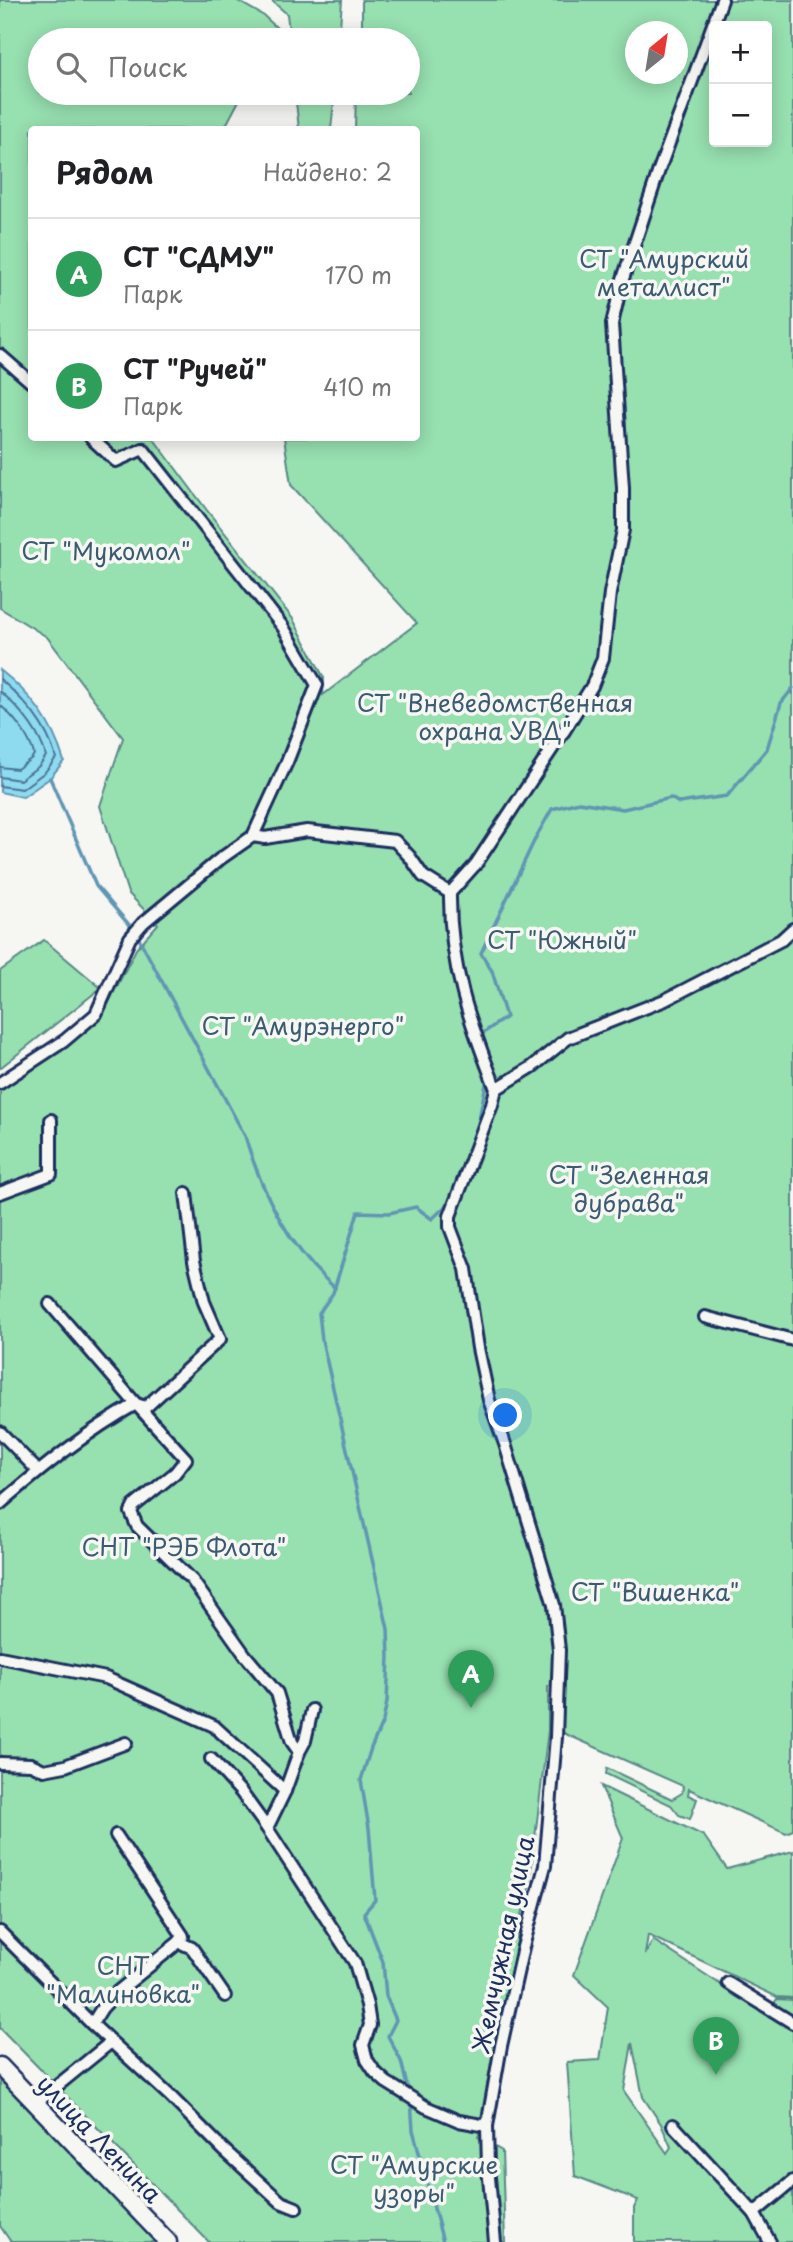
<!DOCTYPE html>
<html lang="ru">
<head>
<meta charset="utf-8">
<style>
	body { margin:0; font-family:"Playpen Sans",sans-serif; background:#f6f6f6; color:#202124 }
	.controls { position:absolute; right:21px; top:21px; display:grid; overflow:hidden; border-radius:7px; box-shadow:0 4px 18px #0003 }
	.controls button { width:63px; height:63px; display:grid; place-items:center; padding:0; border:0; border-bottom:2px solid #e0e0e0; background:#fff; color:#202124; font:35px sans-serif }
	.compass { position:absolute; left:625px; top:21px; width:63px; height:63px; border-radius:50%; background:#fff; box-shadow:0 4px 18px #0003; rotate:30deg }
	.you { position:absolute; left:506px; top:1416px; width:24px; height:24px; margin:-18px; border:5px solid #fff; border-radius:50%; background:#1a73e8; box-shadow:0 0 0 10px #1a73e833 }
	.badge { display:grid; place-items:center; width:46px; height:46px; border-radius:50%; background:#0f766e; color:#fff; font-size:23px; font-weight:700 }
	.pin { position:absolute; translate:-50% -58px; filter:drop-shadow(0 2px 4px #0008) }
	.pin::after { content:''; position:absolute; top:37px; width:24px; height:21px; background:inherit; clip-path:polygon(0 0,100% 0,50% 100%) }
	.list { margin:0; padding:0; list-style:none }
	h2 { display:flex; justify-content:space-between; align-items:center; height:91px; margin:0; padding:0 28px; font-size:30px }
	h2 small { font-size:23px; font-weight:400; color:#757577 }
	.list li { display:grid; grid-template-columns:46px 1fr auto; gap:21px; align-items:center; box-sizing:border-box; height:112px; padding:0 28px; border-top:2px solid #e0e0e0 }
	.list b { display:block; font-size:26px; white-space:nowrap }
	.list p { margin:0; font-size:23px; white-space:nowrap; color:#757577 }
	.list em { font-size:23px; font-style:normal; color:#757577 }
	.icon { flex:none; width:38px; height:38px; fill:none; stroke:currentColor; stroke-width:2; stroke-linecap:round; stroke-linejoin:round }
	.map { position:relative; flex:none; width:793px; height:2242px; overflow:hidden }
	.search { position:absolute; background:#fff; box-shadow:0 4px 18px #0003; left:28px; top:28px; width:392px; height:77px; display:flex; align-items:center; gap:18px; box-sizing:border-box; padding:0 24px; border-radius:38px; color:#757577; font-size:26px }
	.panel { position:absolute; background:#fff; box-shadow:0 4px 18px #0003; left:28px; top:126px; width:392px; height:315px; border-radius:7px }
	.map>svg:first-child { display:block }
</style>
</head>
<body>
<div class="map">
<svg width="793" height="2242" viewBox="0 0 793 2242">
	<rect width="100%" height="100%" fill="#f6f6f2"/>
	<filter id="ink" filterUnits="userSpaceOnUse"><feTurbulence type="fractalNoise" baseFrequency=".0143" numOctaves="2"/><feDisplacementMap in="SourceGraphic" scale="14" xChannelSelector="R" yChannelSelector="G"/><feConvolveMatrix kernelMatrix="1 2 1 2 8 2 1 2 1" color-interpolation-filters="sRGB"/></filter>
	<g filter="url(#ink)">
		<g fill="#97e0b0" stroke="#598887" stroke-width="2" fill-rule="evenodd">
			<path d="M0 0H236L264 16 277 28 271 40H40V93H243L224 129 32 130V438H153L206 509 293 619 324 678 323 695 417 623 291 485 284 438H416V130L355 129 356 93H408V40H362V0H793V1830L786 1833 689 1789 688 1795 697 1799 690 1819 679 1815 671 1805 606 1774 607 1768 672 1799 682 1793 683 1786 559 1731 562 1686H548V1730L529 1887 519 1927 509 1996 485 2117 478 2137 502 2151 505 2242H209L0 2028V1091L98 1016H102L136 949 158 924 128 893 100 806 123 738 47 637 0 608ZM714 26H767V142H714ZM636 32H678V74H636Z"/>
			<polygon points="271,0 342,0 339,40 290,40 287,14"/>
			<polygon points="295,93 335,93 331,129 299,129"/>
			<polygon points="44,940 101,988 0,1068 0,971"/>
			<path d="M601 1786 704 1836 727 1869 793 1851V1998L777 1997 648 1935 645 1955 653 1940 732 1992 768 2012 777 1999 793 2000V2242H634V2208L638 2200 575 2176 567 2062 600 2060 608 2007 574 1975 623 1838ZM632 2043 643 2097 661 2124 671 2147 667 2153 624 2091Z"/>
			<polygon points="0,2080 160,2242 11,2242 0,2226"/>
		</g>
		<path fill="#8edaee" stroke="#6096b4" stroke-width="2" d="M0 670C32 695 52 722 64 761L50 778 23 797 0 792Z"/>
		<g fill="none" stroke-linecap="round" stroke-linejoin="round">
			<g stroke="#497398" stroke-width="2">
				<path d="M0 679C25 701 47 725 56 758L45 772 22 789 0 786"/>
				<path d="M0 691C20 709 39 730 46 756L39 766 20 780 0 777"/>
				<path d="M0 705C14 717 29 736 34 754L32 758 17 769 0 767"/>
			</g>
			<g stroke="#6096b4" stroke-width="3.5">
				<path d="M50 778 96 886 136 933 245 1136C262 1193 290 1249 335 1288"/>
				<polyline points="479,1036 506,1017 492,971 481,953 536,837 552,809 579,802 623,809 671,798 679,803 727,796 767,749 781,703 793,688"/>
				<polyline points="477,1129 487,1079"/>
				<polyline points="409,2094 401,2061 388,2036 396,2020 386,1996 383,1962 364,1913 375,1900 369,1828 361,1780 371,1748 383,1721 387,1702 389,1657 388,1629 322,1340 319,1313 333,1293 358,1212 389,1213 416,1207 432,1219 450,1202 455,1189"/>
				<polyline points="411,2101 413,2130 443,2242"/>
			</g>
			<g stroke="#1b2f5e" stroke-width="16">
				<g id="street">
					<polyline points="0,355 32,383"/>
					<polyline points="91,438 116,461 143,449 283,627 317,685 287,762 253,836"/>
					<polyline points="0,1083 64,1041 96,1014 130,938 143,923 220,859 253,836 265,838 307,831 395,841 410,857 423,876 450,893"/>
					<path d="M496 1089C470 1023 449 965 450 893L476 864 564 731 592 686 603 658 610 593 623 530V488L612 324 621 285 659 170 722 0"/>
					<polyline points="496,1089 532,1067 568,1038 665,1000 781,940 793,929"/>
					<polyline points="0,1193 51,1174 51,1120"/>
					<polyline points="50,1304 136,1404 186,1459 175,1473 134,1506 131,1512 137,1526 192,1580 245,1655 277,1693 292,1742 299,1752 285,1791"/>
					<polyline points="705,1317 793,1340"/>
					<polyline points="0,1432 38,1471"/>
					<path d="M0 1504C43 1467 86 1432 136 1404L146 1407 220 1339 204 1302 194 1261 186 1193"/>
					<polyline points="0,1657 106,1678 214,1726 285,1791 267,1828"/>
					<polyline points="299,1752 305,1741 312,1710"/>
					<polyline points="211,1759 241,1792 267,1828 355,1963 367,2005 370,2025 363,2045 367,2060 375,2072 386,2082 426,2107 459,2121 487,2126"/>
					<polyline points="0,1763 31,1764 44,1770 65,1766 126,1743"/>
					<polyline points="116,1835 183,1936 179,1942"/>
					<polyline points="0,1932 92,2024 169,2095 224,2150 281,2202 296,2208"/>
					<polyline points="728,1983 793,2023"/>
					<polyline points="92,2024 102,2008 116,1993 179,1942 192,1948 225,1996"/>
					<polyline points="36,2103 111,2042"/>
					<polyline points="673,2125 754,2213 770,2242"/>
					<polyline points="754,2213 793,2181"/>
					<polyline points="495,2242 488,2167 487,2126 501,2046 523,1947 545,1866 556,1737 559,1650 554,1605 505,1444 489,1400 478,1348 466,1269 450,1227 450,1216 492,1105 496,1089"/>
				</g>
			</g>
			<g stroke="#1b2f5e" stroke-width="21">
				<polyline id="secondary" points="0,2066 168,2242"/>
			</g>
			<use href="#street" stroke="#f6f6f2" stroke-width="10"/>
			<use href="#secondary" stroke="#f6f6f2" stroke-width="16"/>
		</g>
	</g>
	<g text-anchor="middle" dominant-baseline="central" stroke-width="7" stroke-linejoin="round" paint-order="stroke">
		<g font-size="24" fill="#3a5b72" stroke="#f6f6f2">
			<text x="664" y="258">СТ "Амурский<tspan x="664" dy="28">металлист"</tspan></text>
			<text x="106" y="550">СТ "Мукомол"</text>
			<text x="495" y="702">СТ "Вневедомственная<tspan x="495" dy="28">охрана УВД"</tspan></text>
			<text x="562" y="939">СТ "Южный"</text>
			<text x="303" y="1025">СТ "Амурэнерго"</text>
			<text x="629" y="1174">СТ "Зеленная<tspan x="629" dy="28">дубрава"</tspan></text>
			<text x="184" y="1546">СНТ "РЭБ Флота"</text>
			<text x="655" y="1591">СТ "Вишенка"</text>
			<text x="123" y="1965">СНТ<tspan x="123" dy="28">"Малиновка"</tspan></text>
			<text x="414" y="2164">СТ "Амурские<tspan x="414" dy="28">узоры"</tspan></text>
		</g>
		<g font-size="24" fill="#1b2f5e" stroke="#f6f6f2">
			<text transform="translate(502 1944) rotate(-78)">Жемчужная улица</text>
			<text transform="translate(100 2138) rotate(46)">улица Ленина</text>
		</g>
	</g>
</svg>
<div class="controls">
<button>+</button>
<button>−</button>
</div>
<svg class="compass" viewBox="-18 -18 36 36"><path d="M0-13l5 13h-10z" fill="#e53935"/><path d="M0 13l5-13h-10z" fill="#757577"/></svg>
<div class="you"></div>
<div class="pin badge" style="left:471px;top:1708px;background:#2e9e5b">A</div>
<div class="pin badge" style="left:716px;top:2075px;background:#2e9e5b">B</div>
<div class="search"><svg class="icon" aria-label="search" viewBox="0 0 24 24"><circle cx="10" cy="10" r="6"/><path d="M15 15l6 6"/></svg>Поиск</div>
<section class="panel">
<h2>Рядом<small>Найдено: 2</small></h2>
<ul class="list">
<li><span class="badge" style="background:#2e9e5b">A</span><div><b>СТ &quot;СДМУ&quot;</b><p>Парк</p></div><em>170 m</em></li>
<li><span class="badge" style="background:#2e9e5b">B</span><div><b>СТ &quot;Ручей&quot;</b><p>Парк</p></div><em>410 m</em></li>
</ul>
</section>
</div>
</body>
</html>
